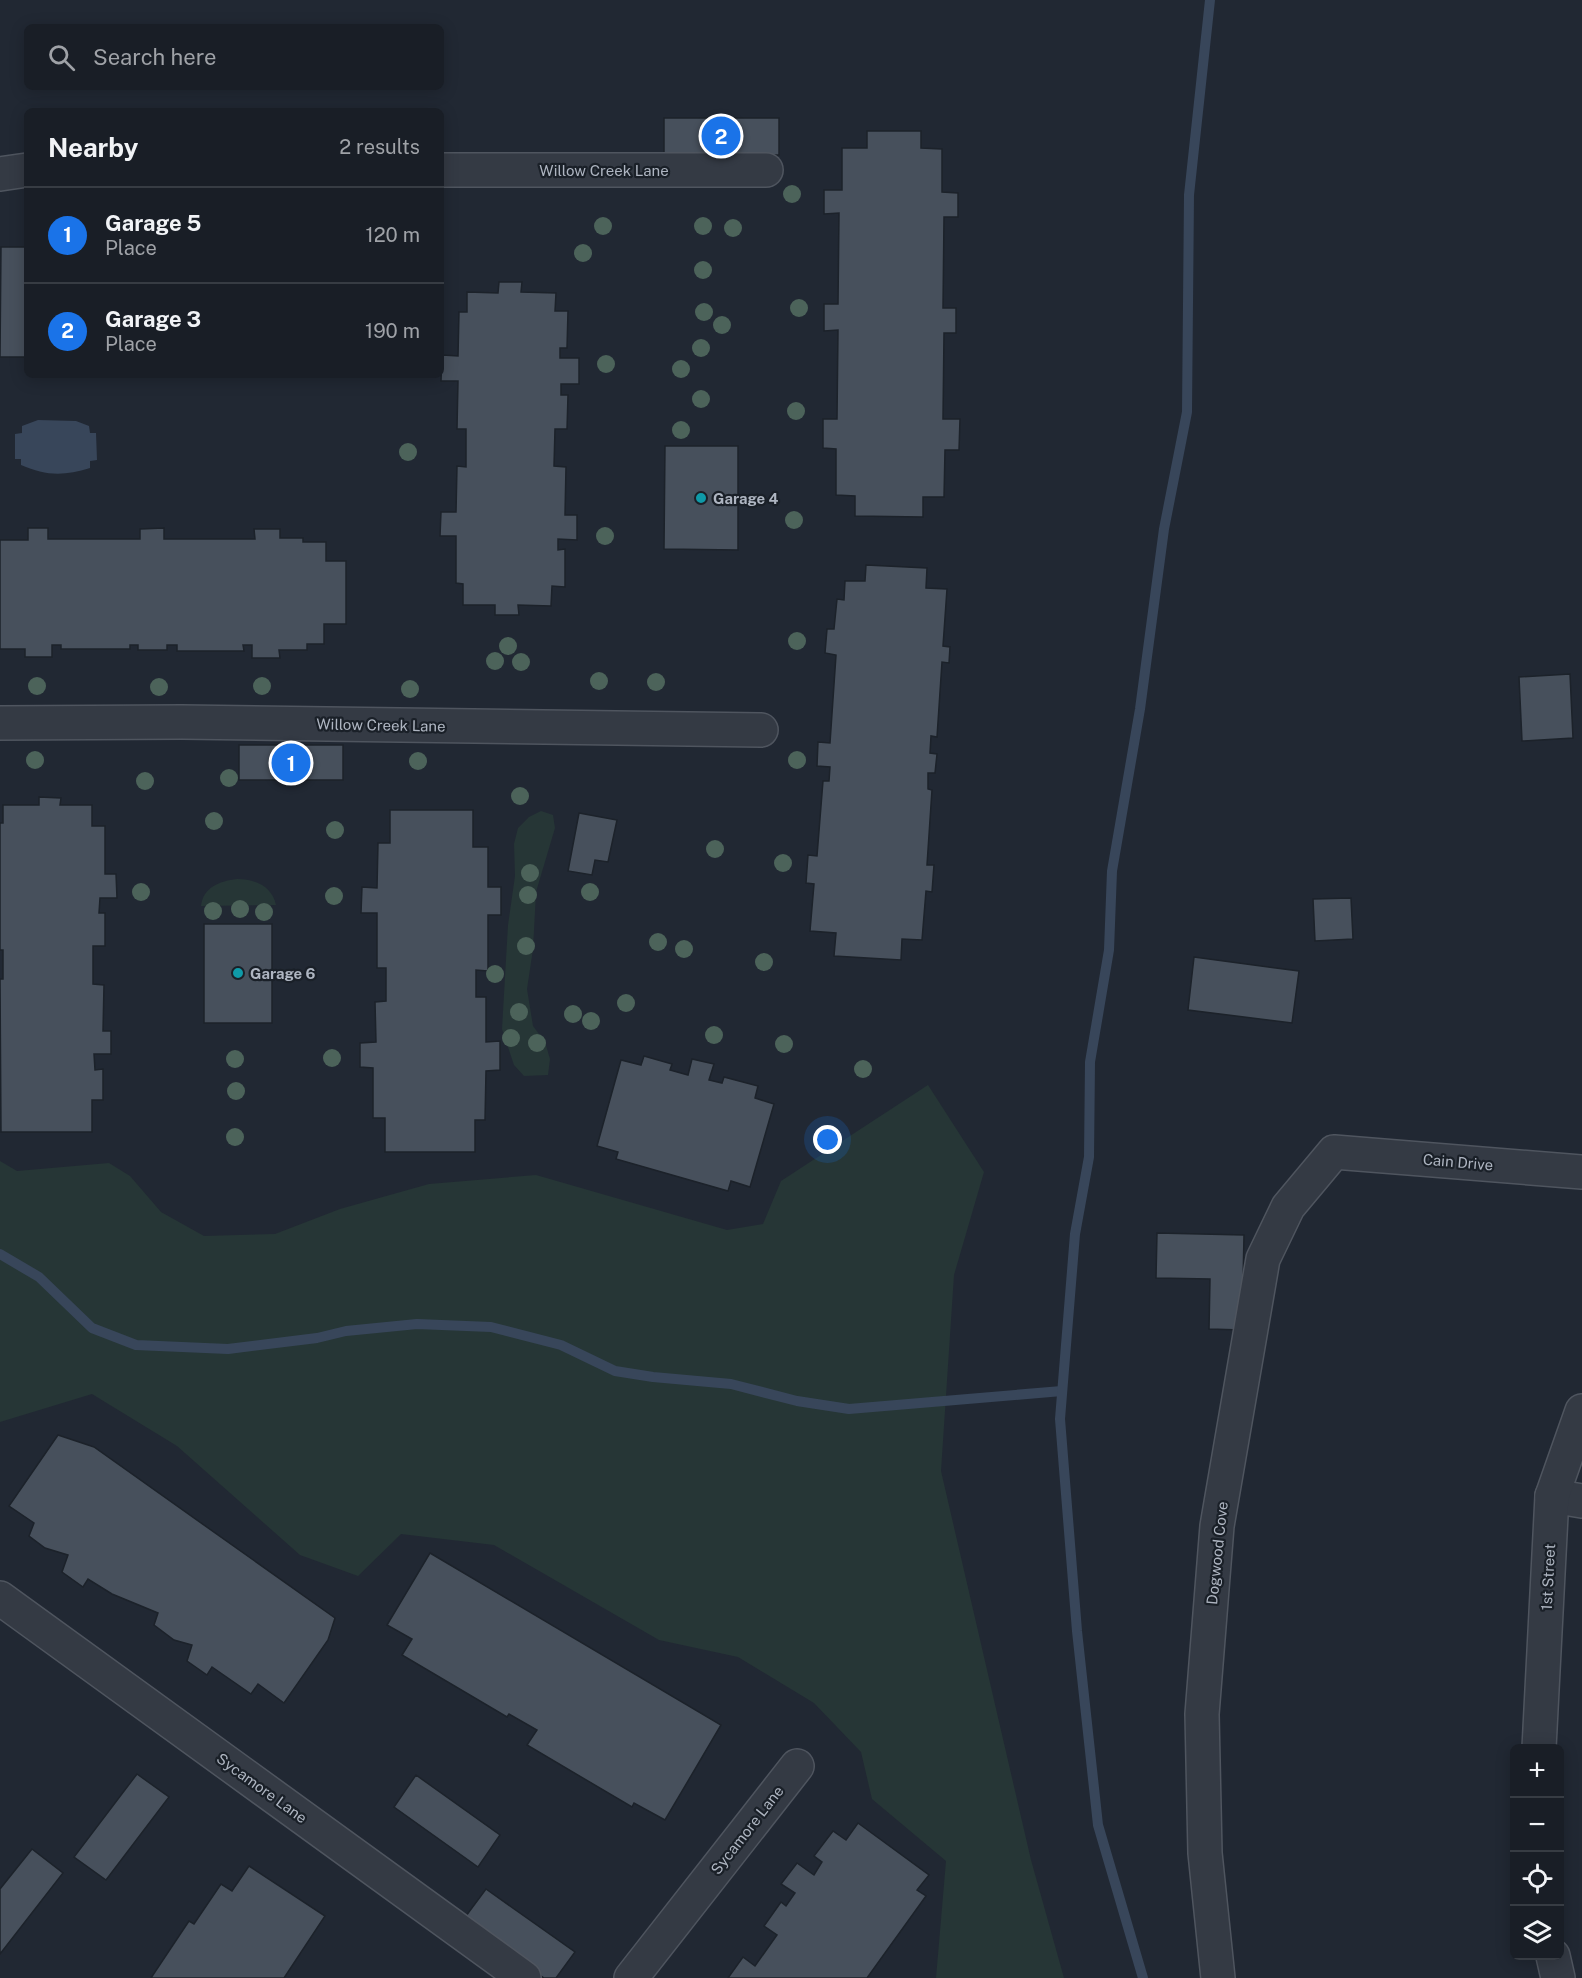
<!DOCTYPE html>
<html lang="en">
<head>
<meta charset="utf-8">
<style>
	body { margin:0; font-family:"Public Sans",sans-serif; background:#22272e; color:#f1f3f6 }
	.controls { position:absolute; right:18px; bottom:18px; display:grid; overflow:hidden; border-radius:9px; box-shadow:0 3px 15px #0003 }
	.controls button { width:54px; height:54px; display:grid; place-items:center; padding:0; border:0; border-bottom:2px solid #373c43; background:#191e26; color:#f1f3f6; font:30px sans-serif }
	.you { position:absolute; left:828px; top:1140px; width:21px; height:21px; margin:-15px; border:4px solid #fff; border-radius:50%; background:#1a73e8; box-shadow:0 0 0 9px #1a73e833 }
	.badge { display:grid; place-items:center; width:39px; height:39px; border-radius:50%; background:#1a73e8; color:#fff; font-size:20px; font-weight:700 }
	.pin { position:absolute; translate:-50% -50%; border:3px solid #fff; box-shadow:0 2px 6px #0006 }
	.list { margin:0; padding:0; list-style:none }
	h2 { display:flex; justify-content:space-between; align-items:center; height:78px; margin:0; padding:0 24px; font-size:26px }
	h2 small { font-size:20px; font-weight:400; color:#9fa2a7 }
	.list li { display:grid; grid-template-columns:39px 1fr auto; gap:18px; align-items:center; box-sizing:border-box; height:96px; padding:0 24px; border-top:2px solid #373c43 }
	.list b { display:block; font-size:22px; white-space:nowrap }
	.list p { margin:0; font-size:20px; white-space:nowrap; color:#9fa2a7 }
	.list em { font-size:20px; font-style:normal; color:#9fa2a7 }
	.icon { flex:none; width:33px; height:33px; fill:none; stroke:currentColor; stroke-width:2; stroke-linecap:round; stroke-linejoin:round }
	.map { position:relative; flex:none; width:1582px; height:1978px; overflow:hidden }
	.search { position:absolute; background:#191e26; box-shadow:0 3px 15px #0003; left:24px; top:24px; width:420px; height:66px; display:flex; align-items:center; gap:15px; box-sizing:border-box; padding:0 21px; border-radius:9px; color:#9fa2a7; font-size:22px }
	.panel { position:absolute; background:#191e26; box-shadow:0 3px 15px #0003; left:24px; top:108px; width:420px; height:270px; border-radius:9px }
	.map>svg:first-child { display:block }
</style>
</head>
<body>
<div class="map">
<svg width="1582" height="1978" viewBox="0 0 1582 1978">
	<rect width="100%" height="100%" fill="#212833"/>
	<g fill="#263636">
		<polygon points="541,811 553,815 555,828 536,892 533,949 527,989 533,1026 545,1042 550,1059 548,1075 524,1076 514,1065 502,1029 508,925 515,876 514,844 518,828 529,817"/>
		<path d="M237 879C255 879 272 886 276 905L201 906C203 887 220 881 237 879Z"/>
		<polygon points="928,1085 984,1172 954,1275 941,1471 1031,1860 1064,1978 936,1978 946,1861 872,1799 861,1752 814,1703 738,1657 659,1640 494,1545 401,1534 358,1576 300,1555 177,1446 92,1394 0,1422 0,1161 17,1171 109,1163 130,1176 161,1212 204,1236 275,1234 340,1209 429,1184 536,1175 727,1230 763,1224 781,1181"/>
	</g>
	<path fill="#38465a" d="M38 420 76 421 89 426 90 433H96L97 460 90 461V468C64 476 46 476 21 465V459H15V434L22 433V426Z"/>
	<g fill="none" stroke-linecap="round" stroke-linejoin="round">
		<g stroke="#38465a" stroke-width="10">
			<polyline points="0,1254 39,1277 92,1328 136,1345 228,1349 317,1338 346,1331 417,1324 491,1327 561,1345 615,1371 653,1377 731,1384 797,1401 849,1409 1062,1391"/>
			<polyline points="1143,1978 1098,1825 1077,1631 1060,1419 1075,1234 1089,1157 1090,1062 1109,950 1112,871 1140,709 1164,529 1187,412 1189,195 1210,0"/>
		</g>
	</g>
	<g fill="#47505c" stroke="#1c222a" stroke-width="1.5">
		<rect x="664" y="118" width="115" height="37"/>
		<polygon points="867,131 921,131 921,148 942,149 942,192 958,193 958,217 944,217 943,308 956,308 956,333 944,333 943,419 960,419 959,450 945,450 944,497 923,497 923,517 855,516 855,496 836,495 836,449 823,448 823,419 837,419 838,330 824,331 824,304 838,304 839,213 824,214 824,190 842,190 842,148 867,148"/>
		<polygon points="1,247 27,247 27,357 0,357"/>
		<polygon points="499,282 522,282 521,292 556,293 555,311 568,311 567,348 560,348 560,358 579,358 579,384 561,384 561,395 568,395 567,429 555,429 554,466 566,467 565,515 577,515 577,540 558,539 558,550 565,549 565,587 552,586 551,606 518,605 519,615 495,615 495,605 463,605 463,584 456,583 456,536 440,536 441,512 456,512 457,466 466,467 466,429 457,429 458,381 441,381 442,355 458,356 459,312 467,312 467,292 498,293"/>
		<polygon points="665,446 738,446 738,550 664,549"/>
		<polygon points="28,528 48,528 48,539 140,539 140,529 164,528 164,539 255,539 254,529 280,529 280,538 303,538 303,542 326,542 326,561 346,561 346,624 324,624 324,644 307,644 307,650 279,650 280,658 252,658 252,645 243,645 244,651 177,651 177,645 167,645 167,650 138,650 138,645 130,645 130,649 61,649 61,645 52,645 52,657 25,657 25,649 0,649 0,540 28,540"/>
		<polygon points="866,565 927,568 926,588 947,589 943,646 950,647 949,663 942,662 937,737 931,736 930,753 937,754 935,773 928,773 928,789 932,790 927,865 934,865 932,892 926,891 922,940 902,939 901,960 834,956 836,933 810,931 814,884 806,883 808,855 817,856 823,781 829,781 830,767 817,766 818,742 830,743 836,655 825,653 827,629 834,629 837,599 844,600 845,581 865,581"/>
		<polygon points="1570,674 1573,738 1522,741 1519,677"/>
		<rect x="239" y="745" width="104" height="35"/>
		<polygon points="39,797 61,798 60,805 92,805 92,826 105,826 105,874 116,874 117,898 100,898 99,913 105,913 105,946 93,946 93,984 104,985 103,1031 111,1031 111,1054 94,1054 95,1070 103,1069 103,1100 92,1100 92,1132 1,1132 0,979 3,979 3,950 0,950 0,823 3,823 3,805 39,805"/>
		<polygon points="390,810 473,810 473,847 488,847 488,887 501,887 501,915 488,915 488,971 476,970 476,997 486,997 486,1042 500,1041 500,1070 486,1071 485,1120 475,1120 475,1152 385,1152 385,1118 373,1118 373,1068 360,1067 360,1043 376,1042 375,1002 386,1001 386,968 377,968 377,913 361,913 362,887 377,888 378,843 390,843"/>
		<polygon points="579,813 617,820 608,862 595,860 592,875 568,871"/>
		<polygon points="1351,898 1353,939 1315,941 1313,899"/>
		<rect x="204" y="924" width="68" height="99"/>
		<polygon points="1194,957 1299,971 1292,1023 1188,1010"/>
		<polygon points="644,1056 672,1064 670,1070 688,1075 692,1059 714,1064 709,1080 722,1083 724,1077 758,1086 755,1098 774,1104 750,1187 731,1181 728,1191 616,1159 618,1152 597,1146 621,1060 641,1065"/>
		<polygon points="1157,1233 1244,1235 1242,1330 1209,1329 1210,1279 1156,1278"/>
		<polygon points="58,1435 94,1447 335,1618 328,1640 284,1703 258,1684 251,1694 212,1667 207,1675 187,1661 192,1645 174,1640 154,1625 158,1613 112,1594 88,1579 83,1587 62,1572 68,1555 45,1548 29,1536 34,1523 9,1506"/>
		<polygon points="430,1553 721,1725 665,1820 634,1803 632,1807 527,1745 537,1730 509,1714 507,1717 402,1655 412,1639 387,1625"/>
		<polygon points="137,1774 169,1797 106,1880 74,1857"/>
		<polygon points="416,1775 500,1835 478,1867 394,1807"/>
		<polygon points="858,1823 929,1875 917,1890 926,1896 867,1978 728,1978 743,1957 755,1966 777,1935 764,1926 781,1902 786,1906 795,1893 781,1884 797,1863 814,1875 822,1862 814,1856 833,1831 846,1840"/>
		<polygon points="32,1849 63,1873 0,1954 0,1889"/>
		<polygon points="249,1866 325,1916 284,1978 151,1978 189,1921 194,1924 221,1884 232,1891"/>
		<polygon points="486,1889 575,1952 556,1978 544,1978 463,1920"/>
	</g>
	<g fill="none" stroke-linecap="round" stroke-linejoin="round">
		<g stroke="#4f555f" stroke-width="36">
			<g id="street">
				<polyline points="441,170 766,170"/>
				<polyline points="0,174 27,170"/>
				<polyline points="0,723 182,722 761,730"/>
				<polyline points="1552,1496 1582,1501"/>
				<polyline points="0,1598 524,1978"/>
				<polyline points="1539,1748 1552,1496 1582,1411"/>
				<polyline points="1553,1956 1558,1978"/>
				<polyline points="631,1978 797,1766"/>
				<polyline points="1218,1978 1205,1853 1202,1714 1217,1526 1263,1259 1288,1207 1334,1152 1582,1172"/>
			</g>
		</g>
		<use href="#street" stroke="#343a44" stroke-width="33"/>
	</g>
	<g fill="#4c635a">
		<circle cx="792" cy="194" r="9"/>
		<circle cx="603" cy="226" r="9"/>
		<circle cx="703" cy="226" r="9"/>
		<circle cx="733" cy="228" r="9"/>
		<circle cx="583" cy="253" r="9"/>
		<circle cx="703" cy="270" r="9"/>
		<circle cx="799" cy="308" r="9"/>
		<circle cx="704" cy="312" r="9"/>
		<circle cx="722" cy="325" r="9"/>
		<circle cx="701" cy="348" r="9"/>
		<circle cx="606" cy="364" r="9"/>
		<circle cx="681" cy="369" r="9"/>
		<circle cx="701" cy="399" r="9"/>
		<circle cx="796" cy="411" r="9"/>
		<circle cx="681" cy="430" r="9"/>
		<circle cx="408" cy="452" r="9"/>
		<circle cx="794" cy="520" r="9"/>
		<circle cx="605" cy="536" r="9"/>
		<circle cx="797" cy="641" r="9"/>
		<circle cx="508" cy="646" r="9"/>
		<circle cx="495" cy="661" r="9"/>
		<circle cx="521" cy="662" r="9"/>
		<circle cx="599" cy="681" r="9"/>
		<circle cx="656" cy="682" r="9"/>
		<circle cx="37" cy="686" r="9"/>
		<circle cx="262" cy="686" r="9"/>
		<circle cx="159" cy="687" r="9"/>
		<circle cx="410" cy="689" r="9"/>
		<circle cx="35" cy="760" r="9"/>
		<circle cx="797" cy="760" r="9"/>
		<circle cx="418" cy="761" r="9"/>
		<circle cx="229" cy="778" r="9"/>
		<circle cx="145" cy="781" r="9"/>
		<circle cx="520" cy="796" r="9"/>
		<circle cx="214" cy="821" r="9"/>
		<circle cx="335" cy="830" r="9"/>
		<circle cx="715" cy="849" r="9"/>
		<circle cx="783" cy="863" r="9"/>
		<circle cx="530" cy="873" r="9"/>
		<circle cx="141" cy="892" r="9"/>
		<circle cx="590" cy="892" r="9"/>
		<circle cx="528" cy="895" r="9"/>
		<circle cx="334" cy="896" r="9"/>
		<circle cx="240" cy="909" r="9"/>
		<circle cx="213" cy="911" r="9"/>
		<circle cx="264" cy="912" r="9"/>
		<circle cx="658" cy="942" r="9"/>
		<circle cx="526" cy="946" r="9"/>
		<circle cx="684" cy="949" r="9"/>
		<circle cx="764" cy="962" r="9"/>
		<circle cx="495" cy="974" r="9"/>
		<circle cx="626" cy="1003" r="9"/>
		<circle cx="519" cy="1012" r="9"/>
		<circle cx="573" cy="1014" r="9"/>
		<circle cx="591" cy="1021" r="9"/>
		<circle cx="714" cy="1035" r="9"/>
		<circle cx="511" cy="1038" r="9"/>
		<circle cx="537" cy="1043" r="9"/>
		<circle cx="784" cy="1044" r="9"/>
		<circle cx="332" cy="1058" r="9"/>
		<circle cx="235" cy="1059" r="9"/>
		<circle cx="863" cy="1069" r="9"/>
		<circle cx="236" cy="1091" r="9"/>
		<circle cx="235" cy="1137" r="9"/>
	</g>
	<g fill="#0f9aa8" stroke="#1a2028" stroke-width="2">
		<circle cx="701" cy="498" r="6"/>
		<circle cx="238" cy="973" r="6"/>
	</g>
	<g text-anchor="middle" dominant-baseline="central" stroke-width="4.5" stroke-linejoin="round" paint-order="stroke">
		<g font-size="15" fill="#aeb5c1" stroke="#1a2028">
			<text x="604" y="170">Willow Creek Lane</text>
			<text transform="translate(381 725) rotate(1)">Willow Creek Lane</text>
			<text transform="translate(1458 1162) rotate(5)">Cain Drive</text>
			<text transform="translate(1217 1553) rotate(-84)">Dogwood Cove</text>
			<text transform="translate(1548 1577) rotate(-87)">1st Street</text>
			<text transform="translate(262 1788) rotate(36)">Sycamore Lane</text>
			<text transform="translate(747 1830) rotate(-52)">Sycamore Lane</text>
		</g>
		<g font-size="15" font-weight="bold" fill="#aeb5c1" stroke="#1a2028" text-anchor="start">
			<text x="713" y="498">Garage 4</text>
			<text x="250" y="973">Garage 6</text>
		</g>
	</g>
</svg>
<div class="controls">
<button>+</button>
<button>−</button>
<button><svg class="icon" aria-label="locate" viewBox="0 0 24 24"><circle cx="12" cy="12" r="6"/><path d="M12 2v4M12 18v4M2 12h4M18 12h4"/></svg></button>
<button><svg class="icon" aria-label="layers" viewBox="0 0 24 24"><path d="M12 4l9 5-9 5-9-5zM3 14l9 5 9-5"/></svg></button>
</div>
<div class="you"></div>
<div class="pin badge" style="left:291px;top:763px">1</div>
<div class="pin badge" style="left:721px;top:136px">2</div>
<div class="search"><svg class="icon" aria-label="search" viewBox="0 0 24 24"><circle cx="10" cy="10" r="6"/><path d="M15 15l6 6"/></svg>Search here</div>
<section class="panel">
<h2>Nearby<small>2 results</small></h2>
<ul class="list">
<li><span class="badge">1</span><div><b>Garage 5</b><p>Place</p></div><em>120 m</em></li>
<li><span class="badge">2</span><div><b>Garage 3</b><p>Place</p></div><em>190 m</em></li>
</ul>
</section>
</div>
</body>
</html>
